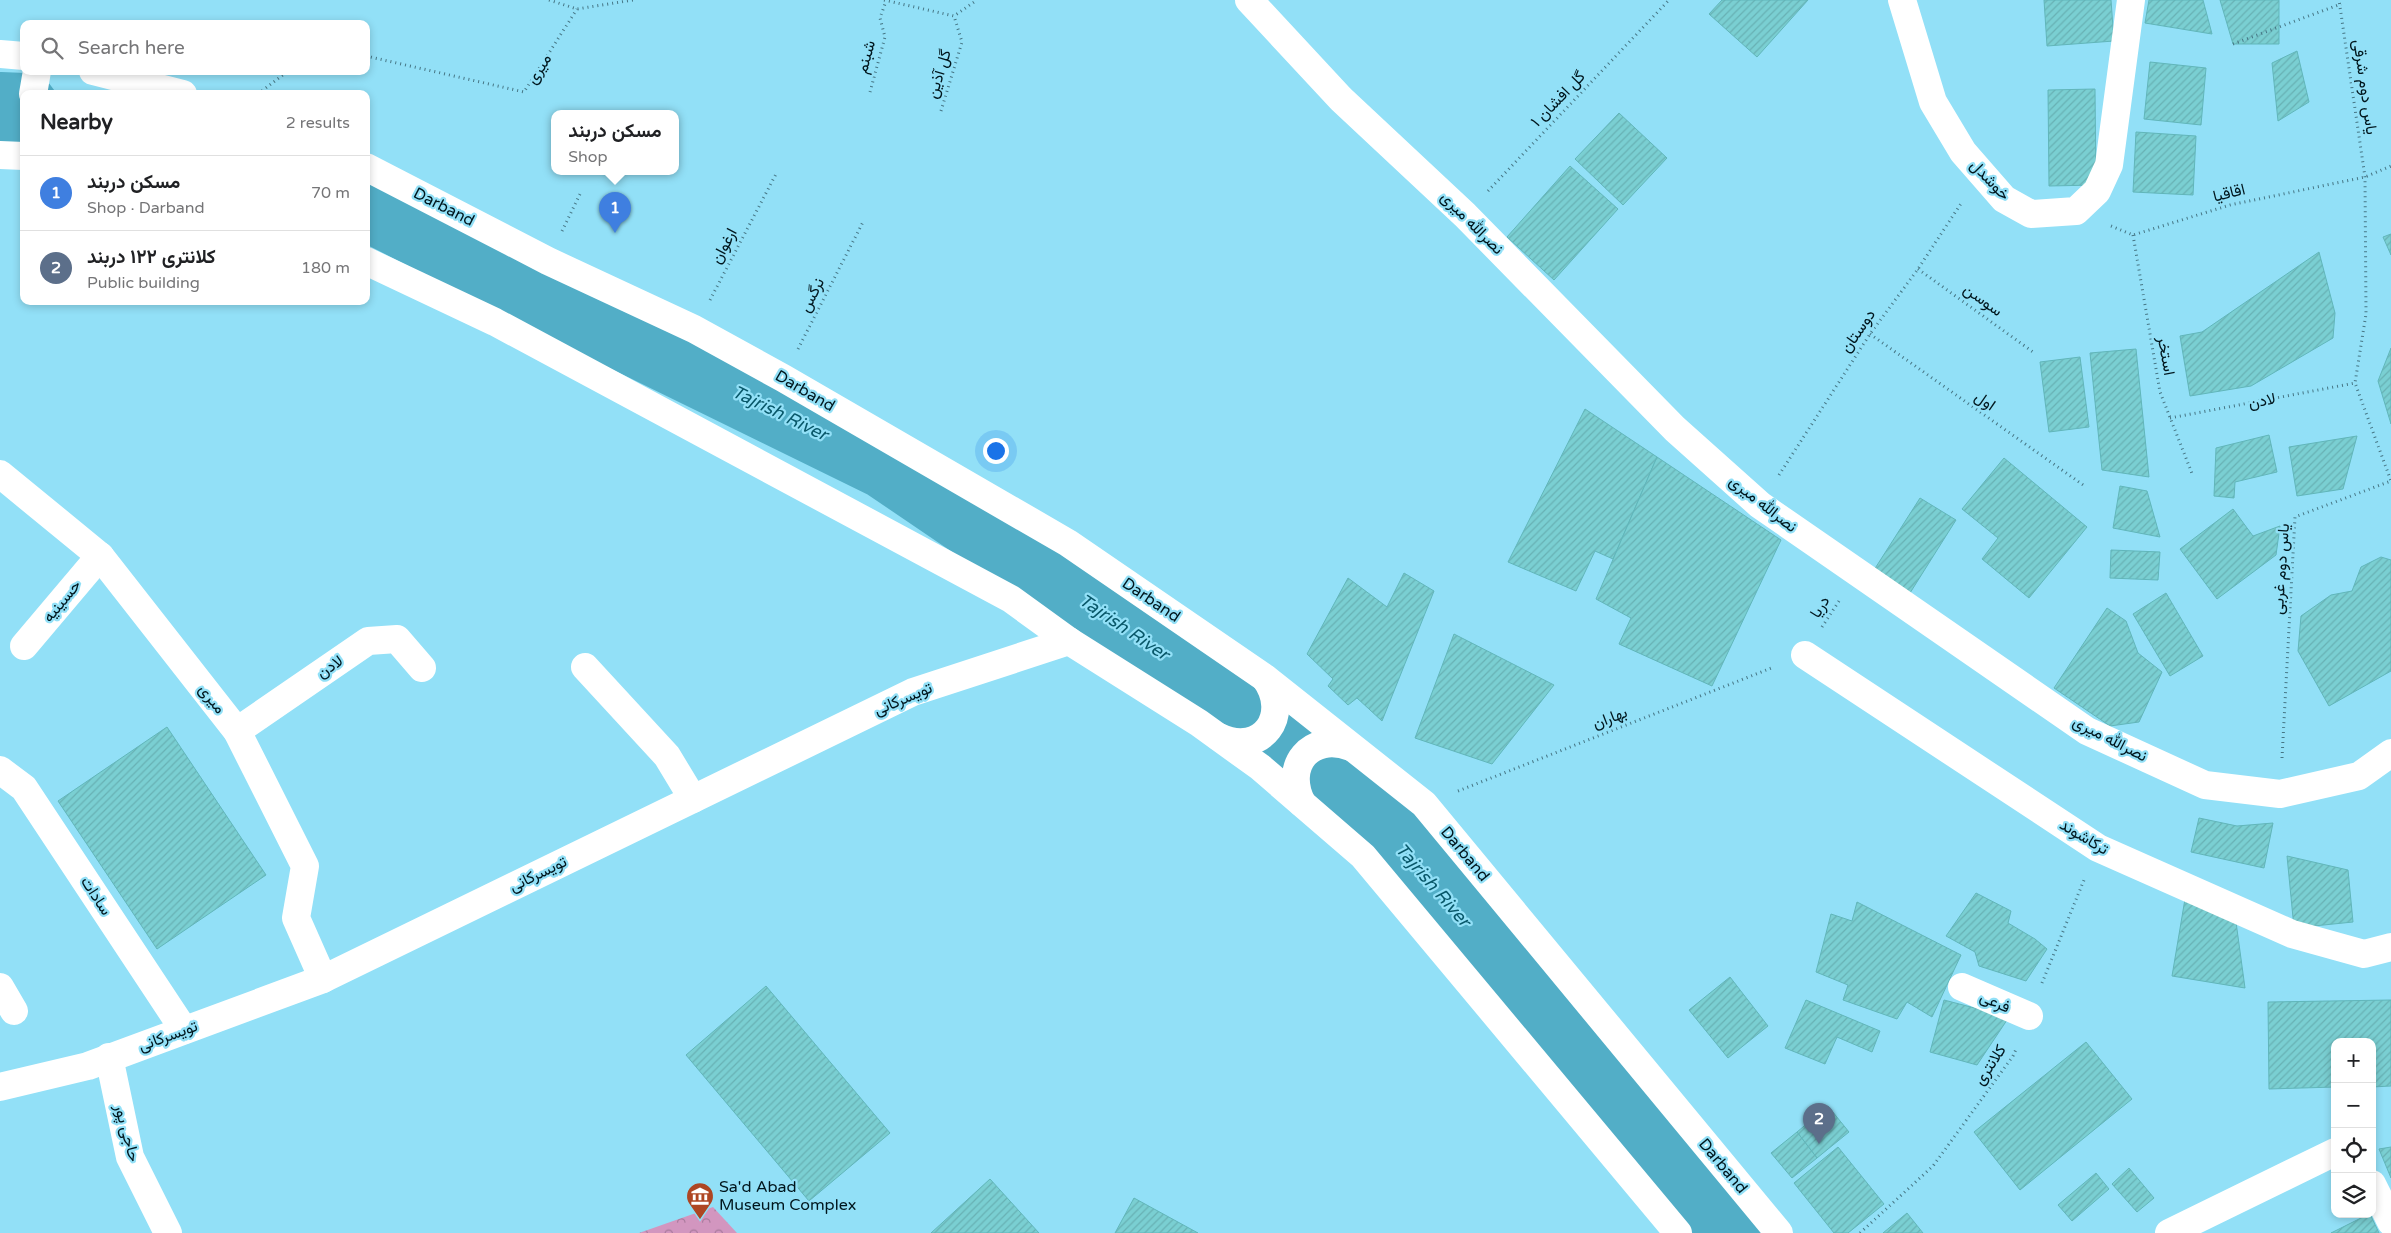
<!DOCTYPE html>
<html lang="en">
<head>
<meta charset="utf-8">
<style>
	body { margin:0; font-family:"Varela Round",Vazirmatn,sans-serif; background:#f6f6f6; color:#202124 }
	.controls { position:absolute; right:15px; bottom:15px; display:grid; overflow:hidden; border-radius:10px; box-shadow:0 2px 8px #0003 }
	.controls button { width:45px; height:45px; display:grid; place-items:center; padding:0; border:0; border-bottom:1px solid #e0e0e0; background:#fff; color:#202124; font:25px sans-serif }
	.you { position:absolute; left:995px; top:450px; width:18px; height:18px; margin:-12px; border:4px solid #fff; border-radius:50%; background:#1a73e8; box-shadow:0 0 0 8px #1a73e833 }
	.badge { display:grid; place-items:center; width:32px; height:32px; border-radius:50%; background:#b45309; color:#fff; font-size:16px; font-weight:700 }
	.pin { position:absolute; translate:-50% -41px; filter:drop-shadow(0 1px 2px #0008) }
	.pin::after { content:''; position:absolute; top:26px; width:18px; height:15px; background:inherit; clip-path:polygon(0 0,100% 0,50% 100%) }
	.popup { position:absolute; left:551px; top:110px; width:128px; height:65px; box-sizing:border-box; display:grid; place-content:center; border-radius:10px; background:#fff; filter:drop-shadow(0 1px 4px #0005); font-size:16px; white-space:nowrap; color:#757577 }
	.popup b { font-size:19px; color:#202124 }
	.popup::after { content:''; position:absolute; left:50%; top:100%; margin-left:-10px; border:10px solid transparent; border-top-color:#fff }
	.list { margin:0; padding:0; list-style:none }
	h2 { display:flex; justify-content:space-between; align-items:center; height:65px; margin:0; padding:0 20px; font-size:21px }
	h2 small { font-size:16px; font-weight:400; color:#757577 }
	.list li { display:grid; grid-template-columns:32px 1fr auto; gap:15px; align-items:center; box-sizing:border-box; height:75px; padding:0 20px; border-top:1px solid #e0e0e0 }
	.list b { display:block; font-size:19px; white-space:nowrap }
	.list p { margin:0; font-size:16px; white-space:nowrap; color:#757577 }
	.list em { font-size:16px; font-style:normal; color:#757577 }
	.icon { flex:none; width:28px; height:28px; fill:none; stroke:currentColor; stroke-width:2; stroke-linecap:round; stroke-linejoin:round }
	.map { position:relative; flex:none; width:2391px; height:1233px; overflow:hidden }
	.search { position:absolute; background:#fff; box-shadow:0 2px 8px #0003; left:20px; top:20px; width:350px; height:55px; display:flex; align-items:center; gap:12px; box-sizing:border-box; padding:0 18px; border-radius:10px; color:#757577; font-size:19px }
	.panel { position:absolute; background:#fff; box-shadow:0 2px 8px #0003; left:20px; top:90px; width:350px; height:215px; border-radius:10px }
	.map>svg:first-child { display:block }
</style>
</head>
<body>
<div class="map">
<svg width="2391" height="1233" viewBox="0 0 2391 1233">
	<defs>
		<pattern id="park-crowns" width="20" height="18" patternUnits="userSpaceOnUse" patternTransform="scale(1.25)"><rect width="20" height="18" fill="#d296bf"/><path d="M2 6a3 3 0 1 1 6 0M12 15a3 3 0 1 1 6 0" fill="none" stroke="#a8799b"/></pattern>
		<pattern id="building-hatch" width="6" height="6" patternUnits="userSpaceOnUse" patternTransform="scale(1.25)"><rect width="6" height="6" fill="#7acfd2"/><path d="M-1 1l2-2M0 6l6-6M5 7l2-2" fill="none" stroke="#68b1b4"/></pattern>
	</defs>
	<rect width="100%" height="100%" fill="#92e0f7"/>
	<polygon fill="url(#park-crowns)" points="713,1207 737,1233 639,1233"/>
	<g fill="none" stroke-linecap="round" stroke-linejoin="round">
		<g stroke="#52aec7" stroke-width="70">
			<polyline points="0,107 24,108"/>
			<polyline points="366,205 585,317 885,464 1267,724 1357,798 1739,1233"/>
		</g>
	</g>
	<g fill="url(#building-hatch)" stroke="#61b6ba">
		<polygon points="1722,0 1808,0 1757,57 1709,14"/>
		<polygon points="2044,0 2111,0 2114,41 2047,46"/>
		<polygon points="2149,0 2203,0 2212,34 2145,23"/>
		<polygon points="2220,0 2279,0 2279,44 2233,44"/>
		<polygon points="2297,51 2309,102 2278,121 2272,63"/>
		<polygon points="2150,62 2206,68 2201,125 2144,119"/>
		<polygon points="2095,89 2096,185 2049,186 2048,90"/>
		<polygon points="1619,113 1667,158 1623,205 1575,159"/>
		<polygon points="2136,132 2196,136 2193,195 2133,192"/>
		<polygon points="1570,166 1618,209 1554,280 1507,237"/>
		<polygon points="2391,234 2391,255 2383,237"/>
		<polygon points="2319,252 2335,313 2333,338 2251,386 2190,396 2180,336 2202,332"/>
		<polygon points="2391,348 2391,424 2378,381"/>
		<polygon points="2136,349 2149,477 2102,470 2090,353"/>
		<polygon points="2080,357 2089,427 2049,432 2040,362"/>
		<polygon points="1585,409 1657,457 1613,559 1595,551 1576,591 1508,562"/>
		<polygon points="2269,435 2277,472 2235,482 2234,498 2214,496 2216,448"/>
		<polygon points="2357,436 2343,489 2297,496 2289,447"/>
		<polygon points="1657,457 1781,540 1712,686 1619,644 1631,618 1596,599"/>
		<polygon points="2004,458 2087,527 2029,598 1982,559 1998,538 1962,509"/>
		<polygon points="2120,486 2147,491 2160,537 2113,528"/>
		<polygon points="1920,498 1956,520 1910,593 1874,570"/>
		<polygon points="2233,509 2253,536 2280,526 2276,555 2217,599 2180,549"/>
		<polygon points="2111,550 2160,552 2158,580 2110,578"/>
		<polygon points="2381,557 2391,560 2391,671 2329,706 2298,651 2301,616 2331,595 2352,591 2361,567"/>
		<polygon points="1404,573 1434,591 1382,721 1357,698 1348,705 1328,686 1333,679 1307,654 1348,578 1387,607"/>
		<polygon points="2166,593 2203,656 2170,676 2133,614"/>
		<polygon points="2107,608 2126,621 2138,653 2162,672 2139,722 2110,726 2054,688"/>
		<polygon points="1454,634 1554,685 1492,764 1415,738"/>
		<polygon points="167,727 266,875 157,949 58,801"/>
		<polygon points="2199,818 2237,826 2273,823 2264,868 2191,852"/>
		<polygon points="2287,856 2348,870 2353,922 2294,928"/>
		<polygon points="1976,893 2011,911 2008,923 2035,939 2047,949 2026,981 1979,966 1975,952 1946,936"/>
		<polygon points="2186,893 2236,922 2245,988 2172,976"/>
		<polygon points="1857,902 1961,955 1932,1017 1907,1002 1897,1019 1843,1000 1848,985 1816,972 1831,914 1852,921"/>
		<polygon points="1730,977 1768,1026 1728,1058 1689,1010"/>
		<polygon points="766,986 890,1133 809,1201 686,1055"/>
		<polygon points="1806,1000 1880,1031 1872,1052 1837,1037 1825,1064 1785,1048"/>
		<polygon points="1944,1000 2009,1017 1977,1065 1930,1052"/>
		<polygon points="2391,1000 2391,1086 2372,1087 2372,1042 2335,1042 2335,1087 2269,1089 2268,1002"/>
		<polygon points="2086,1042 2132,1099 2020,1190 1974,1132"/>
		<polygon points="1828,1106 1849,1132 1817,1158 1797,1132"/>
		<polygon points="1797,1132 1817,1158 1792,1178 1771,1153"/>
		<polygon points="1838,1147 1884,1204 1848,1233 1834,1233 1794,1183"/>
		<polygon points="2391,1147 2391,1178 2379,1149"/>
		<polygon points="2129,1168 2154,1198 2137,1212 2112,1184"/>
		<polygon points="2096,1173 2109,1189 2072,1221 2058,1205"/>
		<polygon points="990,1179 1039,1233 931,1233"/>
		<polygon points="1134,1198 1198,1233 1115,1233"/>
		<polygon points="1907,1213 1923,1233 1883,1233"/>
		<polygon points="2370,1214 2379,1233 2331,1233 2369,1214"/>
	</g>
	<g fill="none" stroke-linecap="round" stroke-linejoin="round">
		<g stroke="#467685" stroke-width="3" stroke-dasharray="1 4" stroke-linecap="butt">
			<polyline points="549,0 577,9 633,0"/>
			<polyline points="884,0 954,16 977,0"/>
			<polyline points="2233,44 2341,4"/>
			<polyline points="366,56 524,92 577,9"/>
			<polyline points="870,92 885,37 880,18 886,1"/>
			<polyline points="258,94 288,71"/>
			<polyline points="941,111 962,42 954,16"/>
			<polyline points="1488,191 1669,0"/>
			<polyline points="2111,226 2133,235 2230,205 2365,177 2391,166"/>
			<polyline points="562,231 580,194"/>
			<polyline points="2133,235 2160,392 2193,476"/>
			<polyline points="1918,269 2033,352"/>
			<polyline points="710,300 776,174"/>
			<polyline points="1870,334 2086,487"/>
			<polyline points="798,349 863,222"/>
			<polyline points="2170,418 2355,383"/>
			<polyline points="1779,475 1870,334 1918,269 1962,202"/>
			<polyline points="1822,627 1839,601"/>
			<polyline points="2282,758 2295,517 2391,481 2355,383 2366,314 2365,177 2339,0"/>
			<polyline points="1458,791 1774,667"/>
			<polyline points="2042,983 2084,880"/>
			<polyline points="1860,1233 1933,1166 2013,1056 2017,1047"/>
		</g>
		<g stroke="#fff" stroke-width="28">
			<polyline points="1249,0 1341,99 1465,215 1675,429 1760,505 2087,731 2205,785 2280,794 2359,776 2391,753"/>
			<polyline points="1902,0 1933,102 1963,152 2004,199 2031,214 2076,211 2097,191 2109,165 2131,0"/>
			<polyline points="0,474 100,556 237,731 305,866 296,918 323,979"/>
			<polyline points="24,646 100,556"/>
			<polyline points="1805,655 2098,848 2292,934 2364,954 2391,947"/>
			<polyline points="585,667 667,756 693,799"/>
			<polyline points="237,731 368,641 397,639 422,668"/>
			<polyline points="0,770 24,788 184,1030"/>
			<polyline points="0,987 14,1011"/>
			<polyline points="1962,987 2029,1016"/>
			<polyline points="109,1057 130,1157 168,1233"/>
			<polyline points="0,1087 88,1066 323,979 913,692 1069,641"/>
			<polyline points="2372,1184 2391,1222"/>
			<polyline points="2169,1233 2335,1152"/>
		</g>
		<g stroke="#fff" stroke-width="28">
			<polyline points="0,54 24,56"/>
			<polyline points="93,71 183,94"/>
			<polyline points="33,94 37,71"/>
			<polyline points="0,155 24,156"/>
			<polyline points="366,167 548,261 694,329 783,378 1068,543 1265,678 1424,804 1779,1233"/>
			<polyline points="366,261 495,322 1011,599 1069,641 1199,723 1260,767 1363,856 1678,1233"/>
			<path d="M1219 737C1262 757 1292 715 1265 678"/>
			<path d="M1302 803C1283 766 1310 732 1351 747"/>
		</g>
	</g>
	<defs>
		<g id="museum-pin" transform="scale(1.4375)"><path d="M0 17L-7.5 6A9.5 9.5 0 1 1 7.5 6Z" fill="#ae4623" stroke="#92e0f7"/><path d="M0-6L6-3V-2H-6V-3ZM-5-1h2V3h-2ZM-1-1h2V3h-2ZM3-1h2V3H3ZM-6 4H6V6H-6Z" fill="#fff"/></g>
	</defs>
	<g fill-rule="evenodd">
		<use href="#museum-pin" x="700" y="1196"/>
	</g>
	<g text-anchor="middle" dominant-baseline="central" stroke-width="4.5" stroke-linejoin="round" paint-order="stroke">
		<g font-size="16" fill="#00161d" stroke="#92e0f7">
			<text transform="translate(866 57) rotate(-75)">شبنم</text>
			<text transform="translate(539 69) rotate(-57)">میری</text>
			<text transform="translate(939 74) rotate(-73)">گل آذین</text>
			<text transform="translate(2365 87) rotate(82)">یاس دوم شرقی</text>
			<text transform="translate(1558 99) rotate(-46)">گل افشان ۱</text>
			<text transform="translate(1990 180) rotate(46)">خوشدل</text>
			<text transform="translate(2229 193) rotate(-14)">اقاقیا</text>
			<text transform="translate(444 207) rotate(27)">Darband</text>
			<text transform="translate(1472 223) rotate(45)">نصرالله میری</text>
			<text transform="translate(724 246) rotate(-62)">ارغوان</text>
			<text transform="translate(812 295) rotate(-63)">نرگس</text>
			<text transform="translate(1983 300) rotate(36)">سوسن</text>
			<text transform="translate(1858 331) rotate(-55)">دوستان</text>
			<text transform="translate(2166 356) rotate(80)">استخر</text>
			<text transform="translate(805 391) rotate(30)">Darband</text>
			<text transform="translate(1985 401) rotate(35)">اول</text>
			<text transform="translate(2262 401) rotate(-11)">لادن</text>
			<text transform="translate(1763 504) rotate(38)">نصرالله میری</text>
			<text transform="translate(2281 569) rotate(-86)">یاس دوم غربی</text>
			<text transform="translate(1151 600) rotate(34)">Darband</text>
			<text transform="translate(62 601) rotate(-50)">حسینیه</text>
			<text transform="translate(1820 607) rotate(-58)">دریا</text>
			<text transform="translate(330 667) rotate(-34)">لادن</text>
			<text transform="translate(212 699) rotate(52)">میری</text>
			<text transform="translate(903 699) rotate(-23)">تویسرکانی</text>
			<text transform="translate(1610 718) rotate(-21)">بهاران</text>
			<text transform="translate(2110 739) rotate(27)">نصرالله میری</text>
			<text transform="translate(2084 837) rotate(31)">ترکاشوند</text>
			<text transform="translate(1465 854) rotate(50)">Darband</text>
			<text transform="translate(538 874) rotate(-26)">تویسرکانی</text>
			<text transform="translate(96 896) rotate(57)">سادات</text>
			<text transform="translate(1995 1002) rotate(24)">فرعی</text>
			<text transform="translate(168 1036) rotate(-20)">تویسرکانی</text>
			<text transform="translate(1990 1065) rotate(-56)">کلانتری</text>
			<text transform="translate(127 1133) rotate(75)">حاجی پور</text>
			<text transform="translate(1723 1166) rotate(50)">Darband</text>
		</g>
		<g font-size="16" fill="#00161d" stroke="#92e0f7" text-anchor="start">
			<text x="719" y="1187">Sa'd Abad<tspan x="719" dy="18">Museum Complex</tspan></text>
		</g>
		<g font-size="18" font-style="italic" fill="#09586a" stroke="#92e0f7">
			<text transform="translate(780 413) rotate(26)">Tajrish River</text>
			<text transform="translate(1124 627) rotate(34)">Tajrish River</text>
			<text transform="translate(1433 885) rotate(49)">Tajrish River</text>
		</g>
	</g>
</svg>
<div class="controls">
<button>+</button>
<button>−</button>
<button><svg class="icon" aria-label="locate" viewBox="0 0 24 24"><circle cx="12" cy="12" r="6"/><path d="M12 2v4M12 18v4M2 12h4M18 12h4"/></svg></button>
<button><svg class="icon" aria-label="layers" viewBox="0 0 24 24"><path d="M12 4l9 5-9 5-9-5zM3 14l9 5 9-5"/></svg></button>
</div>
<div class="you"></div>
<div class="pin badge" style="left:615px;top:233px;background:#3f7fe0">1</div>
<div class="popup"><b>مسکن دربند</b>Shop</div>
<div class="pin badge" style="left:1819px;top:1144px;background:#5c6f8a">2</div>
<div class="search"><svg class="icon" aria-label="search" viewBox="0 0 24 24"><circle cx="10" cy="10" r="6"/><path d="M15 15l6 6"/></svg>Search here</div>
<section class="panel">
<h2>Nearby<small>2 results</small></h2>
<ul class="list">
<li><span class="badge" style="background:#3f7fe0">1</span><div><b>مسکن دربند</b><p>Shop · Darband</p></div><em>70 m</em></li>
<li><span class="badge" style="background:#5c6f8a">2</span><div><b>کلانتری ۱۲۲ دربند</b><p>Public building</p></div><em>180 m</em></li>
</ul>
</section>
</div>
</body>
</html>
